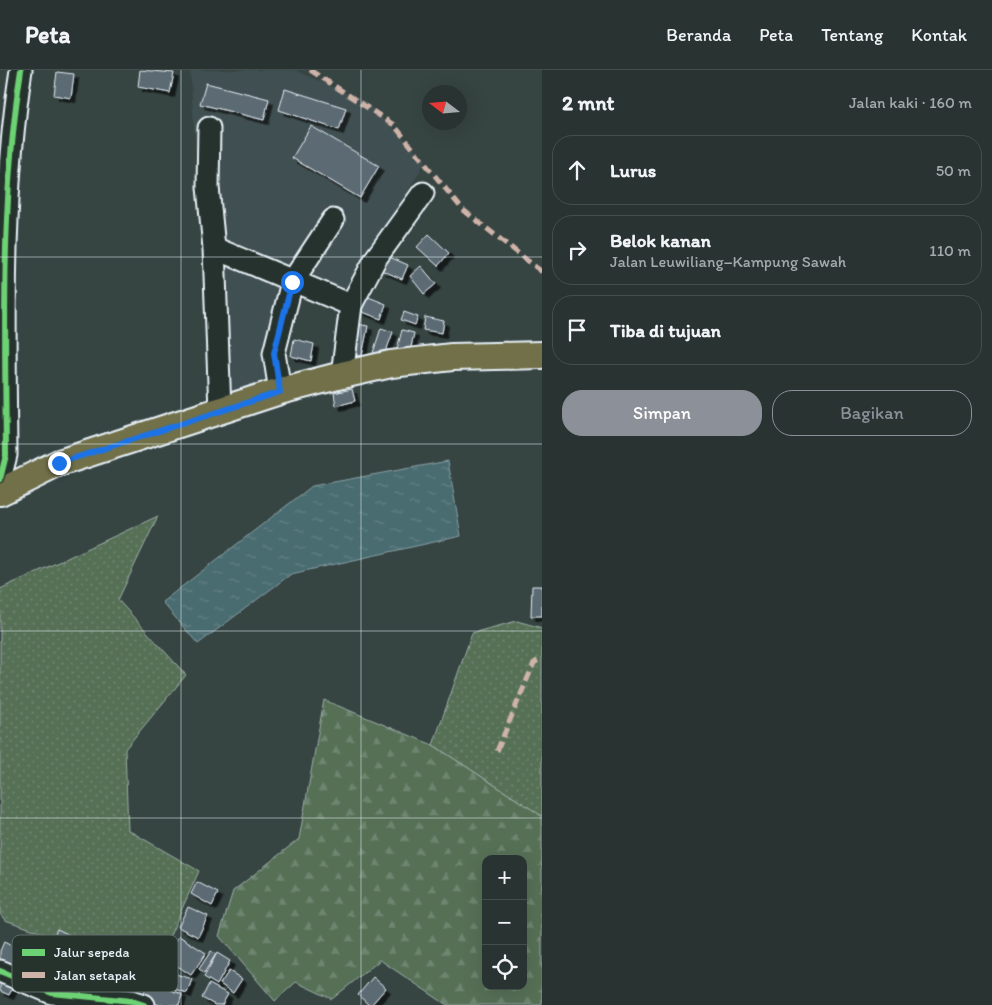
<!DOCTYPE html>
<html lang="id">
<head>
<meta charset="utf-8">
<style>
	body { margin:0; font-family:Itim,sans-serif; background:#343f3e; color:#f1f3f6 }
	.controls { position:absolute; right:15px; bottom:15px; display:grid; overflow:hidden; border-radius:10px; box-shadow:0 5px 20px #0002 }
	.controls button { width:45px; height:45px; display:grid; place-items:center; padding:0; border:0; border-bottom:1px solid #444e4d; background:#283332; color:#f1f3f6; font:25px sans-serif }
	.compass { position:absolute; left:422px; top:15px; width:45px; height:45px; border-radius:50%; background:#283332; box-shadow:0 5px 20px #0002; rotate:286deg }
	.stop { position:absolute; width:15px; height:15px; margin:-11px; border:4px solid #1a73e8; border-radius:50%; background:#fff }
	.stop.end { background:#1a73e8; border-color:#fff; box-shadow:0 1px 5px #0008 }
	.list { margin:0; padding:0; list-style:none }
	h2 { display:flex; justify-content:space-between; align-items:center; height:65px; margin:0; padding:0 20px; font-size:21px }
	h2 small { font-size:16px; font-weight:400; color:#a5aaac }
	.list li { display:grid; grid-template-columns:32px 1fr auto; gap:15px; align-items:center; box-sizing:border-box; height:70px; margin:0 10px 10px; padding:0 10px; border:1px solid #444e4d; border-radius:20px }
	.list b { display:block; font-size:19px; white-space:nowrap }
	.list p { margin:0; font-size:16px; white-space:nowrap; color:#a5aaac }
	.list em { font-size:16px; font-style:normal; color:#a5aaac }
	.actions { display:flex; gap:10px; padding:15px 20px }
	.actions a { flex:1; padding:11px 0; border:1px solid #8c9099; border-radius:20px; text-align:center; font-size:18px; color:#8c9099 }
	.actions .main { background:#8c9099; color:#fff }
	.icon { flex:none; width:28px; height:28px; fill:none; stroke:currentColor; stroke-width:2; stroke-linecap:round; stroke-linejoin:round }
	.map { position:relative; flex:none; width:542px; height:935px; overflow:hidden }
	header { display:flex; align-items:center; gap:30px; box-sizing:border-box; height:70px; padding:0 25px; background:#283332; border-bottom:1px solid #444e4d }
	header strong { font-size:24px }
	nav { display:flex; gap:28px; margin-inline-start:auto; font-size:18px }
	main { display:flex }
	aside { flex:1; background:#283332 }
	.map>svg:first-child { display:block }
</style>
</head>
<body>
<header>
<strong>Peta</strong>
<nav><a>Beranda</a><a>Peta</a><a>Tentang</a><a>Kontak</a></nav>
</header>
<main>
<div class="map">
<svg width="542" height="935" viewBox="0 0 542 935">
	<defs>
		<pattern id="grass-dots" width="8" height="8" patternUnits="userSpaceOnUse" patternTransform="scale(1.25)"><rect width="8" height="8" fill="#567057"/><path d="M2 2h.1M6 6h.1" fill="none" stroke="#6e8570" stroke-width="1.8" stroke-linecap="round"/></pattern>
		<pattern id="forest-firs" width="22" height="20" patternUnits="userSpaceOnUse" patternTransform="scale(1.25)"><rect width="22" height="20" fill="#567057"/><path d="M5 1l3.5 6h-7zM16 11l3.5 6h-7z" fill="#6e8570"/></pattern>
		<pattern id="water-ripples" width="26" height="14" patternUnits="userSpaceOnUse" patternTransform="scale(1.25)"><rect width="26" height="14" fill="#4a6c71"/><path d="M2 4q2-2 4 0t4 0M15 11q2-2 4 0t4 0" fill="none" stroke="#648186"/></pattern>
		<filter id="shadow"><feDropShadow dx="4.5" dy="4.5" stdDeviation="0" flood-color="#0009"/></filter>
	</defs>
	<rect width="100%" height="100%" fill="#364442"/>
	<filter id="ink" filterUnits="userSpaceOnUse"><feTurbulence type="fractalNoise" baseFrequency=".02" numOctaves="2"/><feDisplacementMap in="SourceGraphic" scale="10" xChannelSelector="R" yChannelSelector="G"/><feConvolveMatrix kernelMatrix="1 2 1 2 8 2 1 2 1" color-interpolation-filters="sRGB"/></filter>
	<g filter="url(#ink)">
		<polygon fill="#414f51" points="190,0 295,0 366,32 426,90 342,238 300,222 283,280 289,312 213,329"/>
		<g fill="url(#grass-dots)" stroke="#9fb0a8">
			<polygon points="158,446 118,530 186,605 125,679 128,760 199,801 154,901 5,850 0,844 0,519"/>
			<polygon points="517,551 542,558 542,746 433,675 472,563"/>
		</g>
		<path fill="url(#forest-firs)" stroke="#9fb0a8" fill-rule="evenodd" d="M324 630 433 675 542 746V935H447L380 890 332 929 296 912 275 931 219 866 233 821 299 769ZM486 789H523V916H486Z"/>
		<polygon fill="url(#water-ripples)" stroke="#89a1a7" points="448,391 461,466 291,504 198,574 162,532 312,416"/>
		<g fill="#5c6a73" stroke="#e8f1f8" filter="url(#shadow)">
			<polygon points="140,0 174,3 170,23 138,17"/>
			<polygon points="57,2 74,4 71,28 54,25"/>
			<polygon points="206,13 269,29 264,50 200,34"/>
			<polygon points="285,19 346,38 339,60 279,40"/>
			<polygon points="311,56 379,96 360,128 292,88"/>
			<polygon points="429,164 449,183 438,196 417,177"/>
			<polygon points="387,186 408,195 402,209 381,200"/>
			<polygon points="421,196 436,214 424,224 410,206"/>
			<polygon points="366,226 386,234 381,249 360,241"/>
			<polygon points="404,242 418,247 415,255 401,250"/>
			<polygon points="425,247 444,251 442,263 423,260"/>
			<polygon points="357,254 368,256 362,286 351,284"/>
			<polygon points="381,258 393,262 384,287 373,283"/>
			<polygon points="402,260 414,263 410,282 397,279"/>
			<polygon points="294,269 314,274 311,291 291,286"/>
			<polygon points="352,319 355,331 336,336 334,323"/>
			<polygon points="532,516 542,516 542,546 531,546"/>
			<polygon points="197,812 218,823 212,836 191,824"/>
			<polygon points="188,837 208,846 198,867 178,857"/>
			<polygon points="57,859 99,879 80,918 39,898"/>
			<polygon points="179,866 206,883 191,905 165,888"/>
			<polygon points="4,872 33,887 24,904 0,892 0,881"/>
			<polygon points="211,881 216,884 204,903 199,899"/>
			<polygon points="217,883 230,891 217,915 204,907"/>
			<polygon points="229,901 242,909 233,923 220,914"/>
			<polygon points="169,902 192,909 187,923 165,916"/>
			<polygon points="0,906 15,913 9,925 0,921"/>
			<polygon points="373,907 386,918 371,935 369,935 358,925"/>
			<polygon points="147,913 182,924 179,935 160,935 142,930"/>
			<polygon points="209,914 228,924 222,935 215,935 202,928"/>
		</g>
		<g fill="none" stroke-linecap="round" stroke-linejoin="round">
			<g stroke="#e8f1f8" stroke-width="25">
				<g id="minor">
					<polyline points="209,58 208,117 214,178 351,235 342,305"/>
					<polyline points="214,178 220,341"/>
					<polyline points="351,235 376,188 423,123"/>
					<polyline points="280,321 274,283 292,212 333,150"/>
					<path d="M0 409 6 385C5 256 1 128 21 0"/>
					<polyline points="0,901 52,923 132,931 144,935"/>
				</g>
			</g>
			<g stroke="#e8f1f8" stroke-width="30">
				<polyline id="major" points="0,422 59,393 280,321 342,305 391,294 452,287 542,285"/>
			</g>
			<use href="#minor" stroke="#26332d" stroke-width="21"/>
			<use href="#major" stroke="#71704a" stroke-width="26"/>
			<g stroke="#ceb3a9" stroke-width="5" stroke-dasharray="10 5" stroke-linecap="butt">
				<polyline points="310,0 394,55 462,139 542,202"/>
				<polyline points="497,681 534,593 542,588"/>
			</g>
			<g stroke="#26332d" stroke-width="9">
				<g id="cycleway">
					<path d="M0 409 6 385C5 256 1 128 21 0"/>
					<polyline points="0,901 52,923 132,931 144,935"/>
				</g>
			</g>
			<use href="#cycleway" stroke="#6cd273" stroke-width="6"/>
		</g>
	</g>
	<g fill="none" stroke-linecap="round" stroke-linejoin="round" filter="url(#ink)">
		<polyline stroke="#1a73e8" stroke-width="6" points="59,393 280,322 274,283 292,212"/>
	</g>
	<path fill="none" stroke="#e8f1f8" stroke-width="1" stroke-opacity="0.55" d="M181 0V935M361 0V935M0 187H542M0 374H542M0 561H542M0 748H542"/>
	<rect x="12" y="865" width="166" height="57" rx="8" fill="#26332d" stroke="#606c6a" stroke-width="1"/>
	<rect x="22" y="879" width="23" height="7" fill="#6cd273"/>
	<rect x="22" y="902" width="23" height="6" fill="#ceb3a9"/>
	<g font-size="14" fill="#e8f1f8">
		<text x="54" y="887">Jalur sepeda</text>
		<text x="54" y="910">Jalan setapak</text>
	</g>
</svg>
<div class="controls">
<button>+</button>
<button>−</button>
<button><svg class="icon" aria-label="locate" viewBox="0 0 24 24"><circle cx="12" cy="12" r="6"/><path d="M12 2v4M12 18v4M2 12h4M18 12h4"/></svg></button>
</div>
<svg class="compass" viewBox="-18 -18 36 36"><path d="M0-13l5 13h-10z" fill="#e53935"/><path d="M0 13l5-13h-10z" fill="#a5aaac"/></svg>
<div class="stop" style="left:292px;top:212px"></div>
<div class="stop end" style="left:59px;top:393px"></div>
</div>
<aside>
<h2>2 mnt<small>Jalan kaki · 160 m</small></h2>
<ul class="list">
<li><svg class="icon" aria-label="ahead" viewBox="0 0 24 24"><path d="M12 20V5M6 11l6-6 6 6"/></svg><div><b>Lurus</b></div><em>50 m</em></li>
<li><svg class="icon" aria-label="right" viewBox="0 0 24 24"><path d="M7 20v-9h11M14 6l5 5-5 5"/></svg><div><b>Belok kanan</b><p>Jalan Leuwiliang–Kampung Sawah</p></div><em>110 m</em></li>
<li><svg class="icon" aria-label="arrive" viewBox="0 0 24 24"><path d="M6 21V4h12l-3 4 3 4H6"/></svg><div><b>Tiba di tujuan</b></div></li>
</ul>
<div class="actions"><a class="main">Simpan</a><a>Bagikan</a></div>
</aside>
</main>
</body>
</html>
